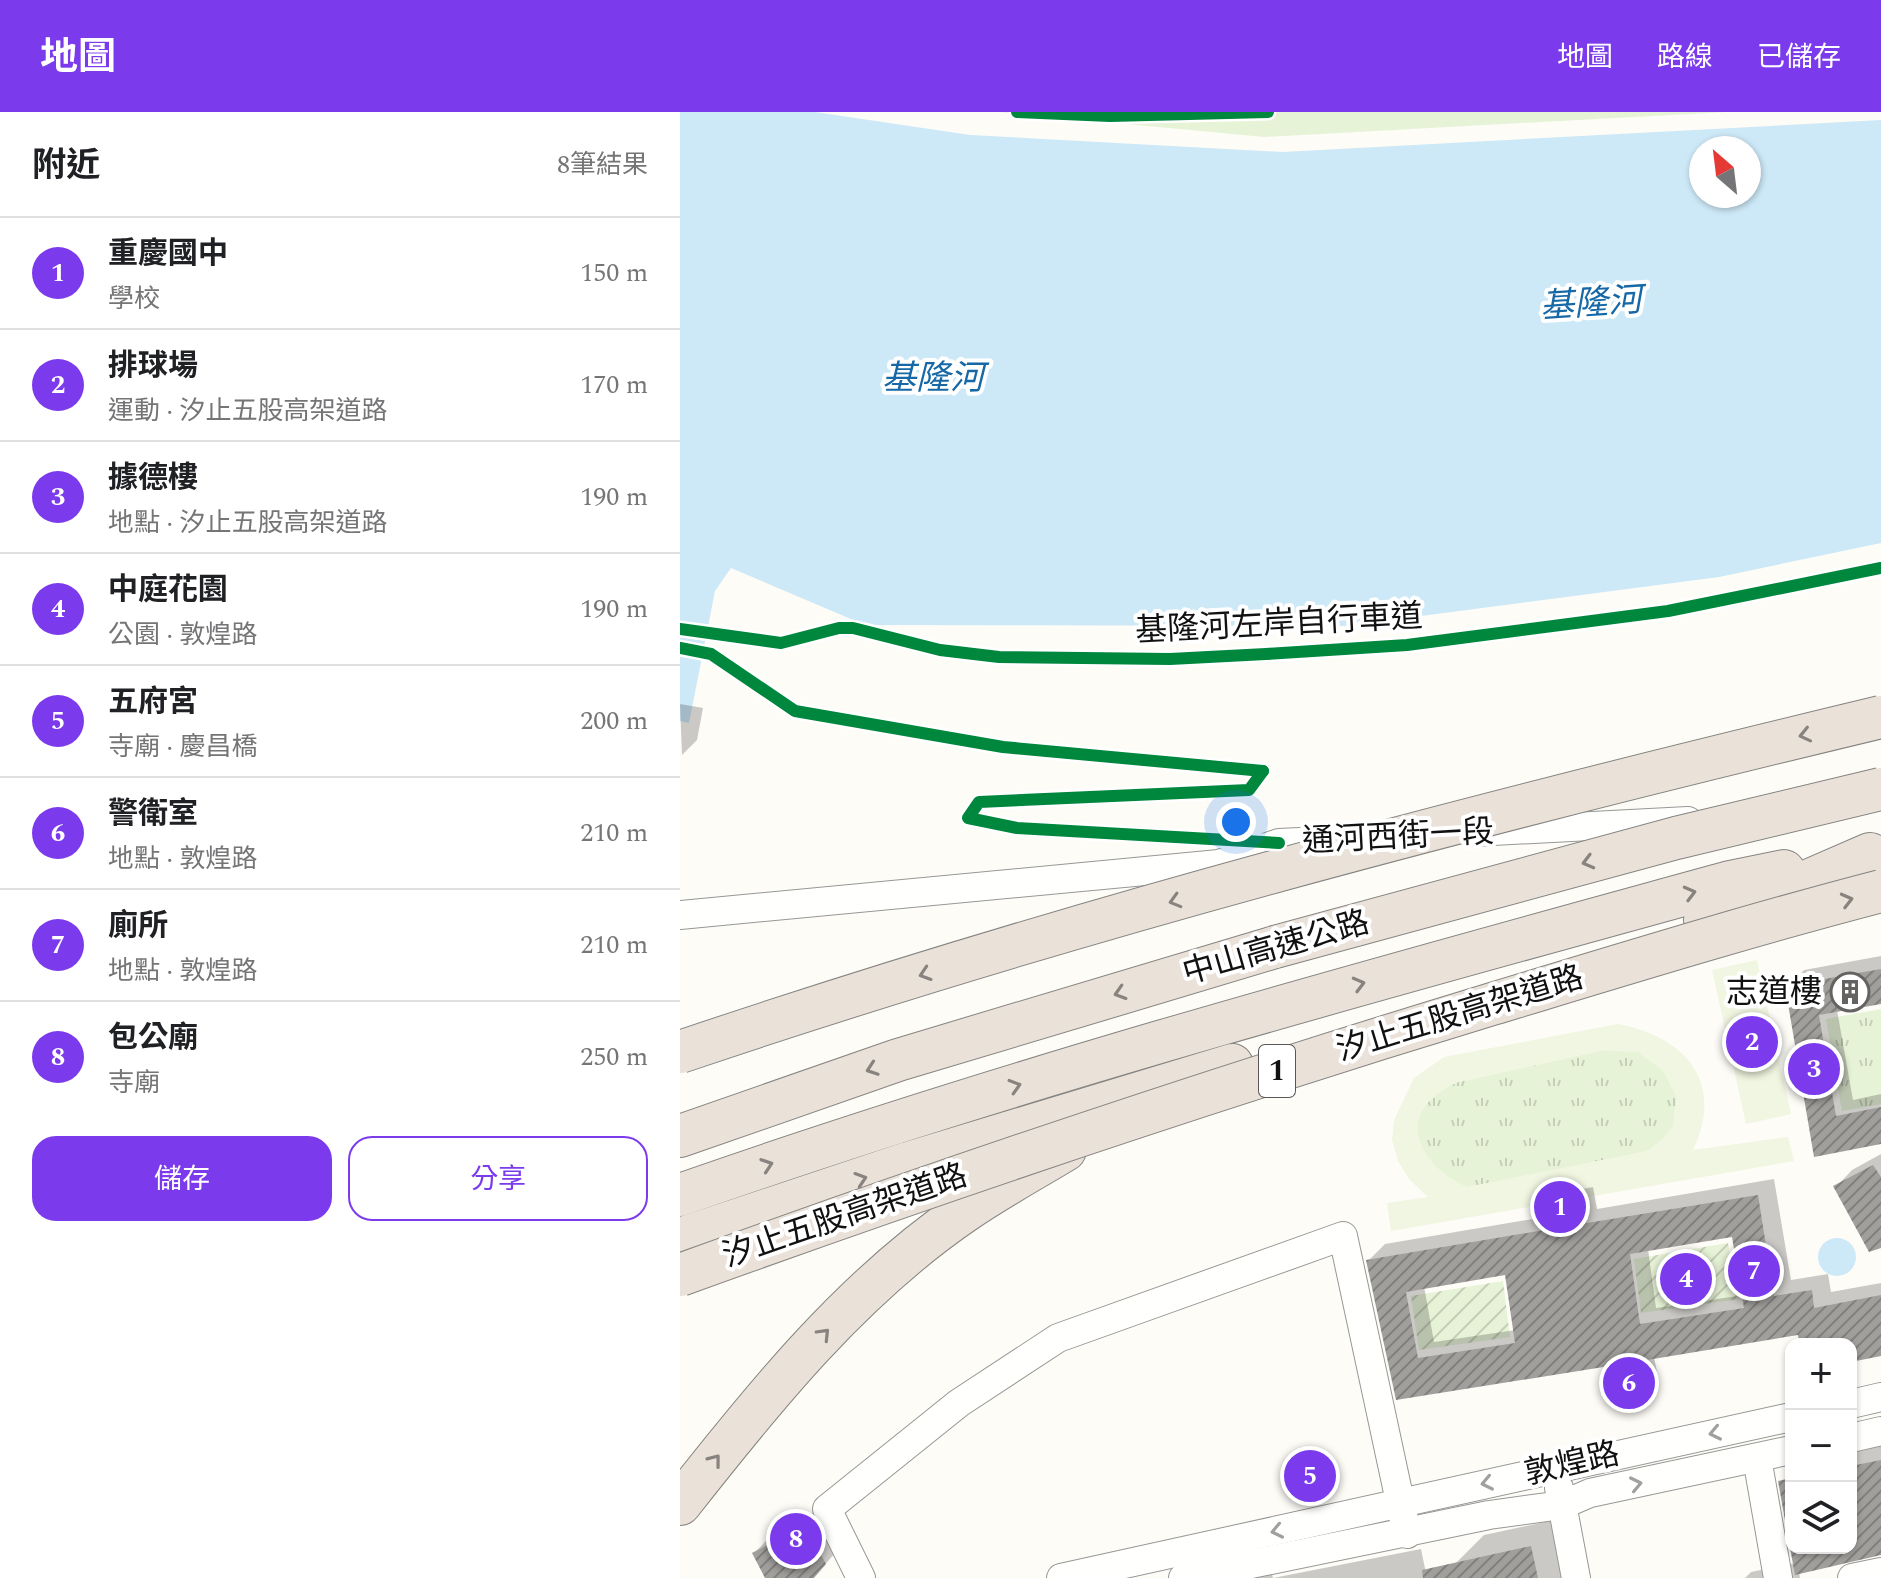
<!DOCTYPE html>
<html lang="zh-TW">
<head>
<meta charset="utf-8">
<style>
	body { margin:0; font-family:Spectral,"Noto Sans TC",serif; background:#f2f2f2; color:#202124 }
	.controls { position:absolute; right:24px; bottom:24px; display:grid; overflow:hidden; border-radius:16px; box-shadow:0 2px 6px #0004 }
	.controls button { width:72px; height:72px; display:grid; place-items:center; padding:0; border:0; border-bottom:2px solid #e0e0e0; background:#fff; color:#202124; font:40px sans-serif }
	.compass { position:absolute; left:1009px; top:24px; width:72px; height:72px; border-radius:50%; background:#fff; box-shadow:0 2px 6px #0004; rotate:332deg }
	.you { position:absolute; left:556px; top:710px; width:28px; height:28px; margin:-20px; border:6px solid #fff; border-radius:50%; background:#1a73e8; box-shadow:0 0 0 12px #1a73e833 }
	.badge { display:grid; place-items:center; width:52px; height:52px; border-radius:50%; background:#7c3aed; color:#fff; font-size:26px; font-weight:700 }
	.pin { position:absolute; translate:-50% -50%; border:4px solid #fff; box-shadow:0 2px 8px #0006 }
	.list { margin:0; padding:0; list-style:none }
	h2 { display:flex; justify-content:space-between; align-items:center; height:104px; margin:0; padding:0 32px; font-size:34px }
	h2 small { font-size:26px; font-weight:400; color:#757577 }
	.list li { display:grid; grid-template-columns:52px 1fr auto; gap:24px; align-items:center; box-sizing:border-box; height:112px; padding:0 32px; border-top:2px solid #e0e0e0 }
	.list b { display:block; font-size:30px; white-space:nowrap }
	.list p { margin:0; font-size:26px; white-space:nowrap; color:#757577 }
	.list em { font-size:26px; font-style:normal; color:#757577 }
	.actions { display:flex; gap:16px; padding:24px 32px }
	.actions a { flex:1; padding:18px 0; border:2px solid #7c3aed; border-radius:24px; text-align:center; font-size:28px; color:#7c3aed }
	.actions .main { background:#7c3aed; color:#fff }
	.icon { flex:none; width:44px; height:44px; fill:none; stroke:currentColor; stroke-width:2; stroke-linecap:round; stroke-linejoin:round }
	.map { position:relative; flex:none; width:1201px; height:1466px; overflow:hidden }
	header { display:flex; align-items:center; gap:48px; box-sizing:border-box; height:112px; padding:0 40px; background:#7c3aed; color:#fff }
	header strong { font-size:38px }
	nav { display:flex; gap:44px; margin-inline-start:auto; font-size:28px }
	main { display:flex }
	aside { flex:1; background:#fff }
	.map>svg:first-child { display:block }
</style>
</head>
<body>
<header>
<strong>地圖</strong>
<nav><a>地圖</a><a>路線</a><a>已儲存</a></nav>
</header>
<main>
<aside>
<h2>附近<small>8筆結果</small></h2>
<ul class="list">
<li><span class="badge">1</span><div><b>重慶國中</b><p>學校</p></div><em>150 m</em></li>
<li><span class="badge">2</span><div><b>排球場</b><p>運動 · 汐止五股高架道路</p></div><em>170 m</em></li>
<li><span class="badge">3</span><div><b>據德樓</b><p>地點 · 汐止五股高架道路</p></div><em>190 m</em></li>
<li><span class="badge">4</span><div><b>中庭花園</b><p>公園 · 敦煌路</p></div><em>190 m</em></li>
<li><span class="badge">5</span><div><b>五府宮</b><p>寺廟 · 慶昌橋</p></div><em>200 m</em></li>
<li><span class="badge">6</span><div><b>警衛室</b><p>地點 · 敦煌路</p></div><em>210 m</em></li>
<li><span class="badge">7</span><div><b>廁所</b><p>地點 · 敦煌路</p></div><em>210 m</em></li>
<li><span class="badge">8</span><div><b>包公廟</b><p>寺廟</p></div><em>250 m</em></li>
</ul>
<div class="actions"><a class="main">儲存</a><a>分享</a></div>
</aside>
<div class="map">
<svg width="1201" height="1466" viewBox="0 0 1201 1466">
	<defs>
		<pattern id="grass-tufts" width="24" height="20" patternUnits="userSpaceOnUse" patternTransform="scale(2)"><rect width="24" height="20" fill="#e7f3d7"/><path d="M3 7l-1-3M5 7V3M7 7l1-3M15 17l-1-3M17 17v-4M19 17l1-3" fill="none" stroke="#c5cfb8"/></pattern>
		<pattern id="garden-furrows" width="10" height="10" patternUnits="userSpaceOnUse" patternTransform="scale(2)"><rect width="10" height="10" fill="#e7f3d7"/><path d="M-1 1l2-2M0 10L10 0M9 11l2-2" fill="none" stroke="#c5cfb8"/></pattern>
		<pattern id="building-hatch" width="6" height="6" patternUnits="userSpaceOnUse" patternTransform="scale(2)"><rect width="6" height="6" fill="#a19f9c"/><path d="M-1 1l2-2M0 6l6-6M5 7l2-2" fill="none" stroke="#82807e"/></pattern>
	</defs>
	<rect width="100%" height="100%" fill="#fdfcf7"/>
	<g fill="url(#grass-tufts)">
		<polygon points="1201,897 1201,992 1162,999 1146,907"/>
		<path d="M924 938 958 940 983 958 997 985 993 1015 983 1027 968 1039 786 1076C733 1049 713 998 778 970Z"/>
	</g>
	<polygon fill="#e7f3d7" points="319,0 1046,0 584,25"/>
	<g fill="url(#garden-furrows)">
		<polygon points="1048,1131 1059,1187 961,1201 954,1147"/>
		<polygon points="823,1169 830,1225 739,1238 731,1184"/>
	</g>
	<g fill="#f0f6e1" fill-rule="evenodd">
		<polygon points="1077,848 1111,1002 1066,1012 1032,858"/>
		<path d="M938 912C1006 925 1045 970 1013 1038L1108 1025 1114 1049 711 1119 707 1091 748 1085 729 1067 718 1049 712 1028 714 1008 734 966 764 945ZM924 938 958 940 983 958 997 986 993 1015 983 1027 968 1039 787 1075C733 1050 714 997 778 970Z"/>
	</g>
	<g fill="#cde8f7" fill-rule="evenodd">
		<path d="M0 0H135L290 23 603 40 1201 8V431L1039 465 665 514 185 513 51 456 35 479 9 611 0 609ZM1021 36H1069V84H1021Z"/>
		<circle cx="1157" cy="1145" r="19"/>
	</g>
	<g fill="#0003" fill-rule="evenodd">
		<polygon points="0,592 23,596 17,628 2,643"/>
		<polygon points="1201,844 1201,890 1157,898 1173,988 1201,982 1201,1029 1136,1042 1107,875 1124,858"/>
		<polygon points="1201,1042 1201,1133 1156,1075 1172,1058"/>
		<path d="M1094 1067 1111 1168 1148 1162 1151 1180 1201 1171V1242L1171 1248V1232H1121L1120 1221 974 1245 977 1260 960 1277 937 1251 717 1286 688 1149 705 1132 870 1104 869 1096 886 1080 913 1075 917 1097ZM1054 1123 1064 1183 976 1196 968 1137ZM827 1161 836 1218 754 1230 744 1174Z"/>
		<polygon points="1201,1328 1201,1442 1119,1460 1120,1466 1065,1466 1071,1460 1115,1451 1112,1436 1171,1436 1171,1334"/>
		<polygon points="146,1394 164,1431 133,1466 87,1466 74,1441 94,1421"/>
		<polygon points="879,1407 892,1466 778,1466 775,1452 804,1423"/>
		<polygon points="741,1437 747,1466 558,1466 591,1458 593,1466"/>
	</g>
	<g fill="url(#building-hatch)" fill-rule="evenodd">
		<polygon points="1201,857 1201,892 1139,903 1156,1004 1201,995 1201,1032 1134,1045 1105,874"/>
		<polygon points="1193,1053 1201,1065 1201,1136 1189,1140 1153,1074"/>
		<path d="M1078 1083 1094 1184 1132 1178 1134 1196 1201 1183V1244L1171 1250V1232H1119L1118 1223 955 1250 961 1278 940 1282 936 1253 716 1288 686 1148 870 1117 867 1096 897 1090 901 1112ZM1052 1125 1064 1196 960 1212 950 1142ZM825 1163 835 1231 738 1246 726 1180Z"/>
		<polygon points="1201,1348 1201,1443 1115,1463 1110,1436 1171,1436 1171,1354"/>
		<polygon points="1111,1366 1111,1436 1110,1436 1098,1369"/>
		<polygon points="125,1413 146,1452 134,1466 85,1466 72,1441"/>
		<polygon points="851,1434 858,1466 743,1466 742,1458"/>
	</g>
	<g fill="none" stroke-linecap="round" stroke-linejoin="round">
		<g stroke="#979795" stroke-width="30">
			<g id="minor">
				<polyline points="794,720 1008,709"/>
				<polyline points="0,803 539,752 599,731 661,728"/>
				<polyline points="1171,1292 1201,1285"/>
				<polyline points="1171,1326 1201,1319"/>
				<polyline points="1077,1346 1098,1466"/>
				<polyline points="879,1376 896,1466"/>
				<polyline points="181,1466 147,1397 279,1291 378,1226 663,1124 727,1422"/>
				<polyline points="381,1466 1111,1305"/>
				<polyline points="503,1466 809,1403 882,1393 910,1381 1111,1338"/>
				<polyline points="1172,1466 1201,1460"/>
			</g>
		</g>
		<g stroke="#858482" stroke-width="44">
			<g id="highway">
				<polyline points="1025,808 1068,795 1190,742"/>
				<polyline points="0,1024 218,948 595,835"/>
				<path d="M0 1083C345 962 698 867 1050 770L1104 759"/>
				<polyline points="0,1127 228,1051 552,953"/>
				<path d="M0 1392C84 1285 172 1176 285 1099 317 1077 352 1058 385 1038"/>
			</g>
		</g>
		<use href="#minor" stroke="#fffffe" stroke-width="28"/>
		<use href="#highway" stroke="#eae1d8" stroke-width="42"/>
		<g stroke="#858482" stroke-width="44" stroke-linecap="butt">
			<g id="highway-bridge">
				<polyline points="595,835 996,726 1201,677"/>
				<path d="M0 940C393 807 797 702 1201 605"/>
				<path d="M0 1163C268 1066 539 975 812 892 941 853 1070 813 1201 779"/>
			</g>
		</g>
		<use href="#highway-bridge" stroke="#eae1d8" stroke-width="42"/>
		<g stroke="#fff" stroke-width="17">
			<g id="cycleway">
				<polyline points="337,0 430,4 588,0"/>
				<polyline points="0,517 101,531 159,516 173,516 260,538 319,545 490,547 586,542 727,533 988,499 1201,456"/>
				<polyline points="0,536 31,542 115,599 323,635 583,659"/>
				<polyline points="583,659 569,678 299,690 288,706 337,716 599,731"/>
			</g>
		</g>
		<use href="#cycleway" stroke="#00873e" stroke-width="12"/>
	</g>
	<defs><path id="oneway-chevron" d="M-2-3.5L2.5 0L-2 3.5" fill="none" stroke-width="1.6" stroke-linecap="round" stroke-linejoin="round" transform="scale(2)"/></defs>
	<g stroke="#88837e">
		<use href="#oneway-chevron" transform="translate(1125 623) rotate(167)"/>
		<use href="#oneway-chevron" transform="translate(908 750) rotate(165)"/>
		<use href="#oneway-chevron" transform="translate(1010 781) rotate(-15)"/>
		<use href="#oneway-chevron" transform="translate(1167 788) rotate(-14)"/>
		<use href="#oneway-chevron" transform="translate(495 789) rotate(164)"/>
		<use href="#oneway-chevron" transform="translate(245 862) rotate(162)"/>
		<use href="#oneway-chevron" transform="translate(679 872) rotate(-15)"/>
		<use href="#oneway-chevron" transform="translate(440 881) rotate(163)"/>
		<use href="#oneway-chevron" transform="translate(192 957) rotate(161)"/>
		<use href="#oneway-chevron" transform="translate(335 974) rotate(-17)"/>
		<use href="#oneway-chevron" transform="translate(87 1053) rotate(-19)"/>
		<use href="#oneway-chevron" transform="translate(181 1067) rotate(-18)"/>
		<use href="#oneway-chevron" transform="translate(144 1222) rotate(-46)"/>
		<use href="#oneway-chevron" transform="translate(35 1348) rotate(-52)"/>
	</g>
	<g stroke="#a0a09f">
		<use href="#oneway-chevron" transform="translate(1035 1321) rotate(168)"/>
		<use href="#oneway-chevron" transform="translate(807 1371) rotate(168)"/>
		<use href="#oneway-chevron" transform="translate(956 1372) rotate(-12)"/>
		<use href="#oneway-chevron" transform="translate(597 1419) rotate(168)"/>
	</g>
	<defs>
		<g id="building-ring" transform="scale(2)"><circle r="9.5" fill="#fff" stroke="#646362" stroke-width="1.5"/><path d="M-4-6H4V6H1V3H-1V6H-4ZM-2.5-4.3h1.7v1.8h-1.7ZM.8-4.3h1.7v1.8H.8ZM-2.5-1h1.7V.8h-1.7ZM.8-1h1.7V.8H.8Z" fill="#646362"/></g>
	</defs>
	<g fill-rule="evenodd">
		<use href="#building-ring" x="1170" y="880"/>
	</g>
	<g text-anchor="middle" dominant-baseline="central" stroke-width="8" stroke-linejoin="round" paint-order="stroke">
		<rect fill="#fff" stroke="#585858" stroke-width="2" x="579" y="933" width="36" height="52" rx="6"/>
		<g font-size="30" font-weight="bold" fill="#111">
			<text x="597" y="959">1</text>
		</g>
		<g font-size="32" fill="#111" stroke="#fff">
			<text transform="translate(599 512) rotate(-3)">基隆河左岸自行車道</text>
			<text transform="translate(718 725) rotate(-3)">通河西街一段</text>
			<text transform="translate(596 836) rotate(-16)">中山高速公路</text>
			<text transform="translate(780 902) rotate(-17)">汐止五股高架道路</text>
			<text transform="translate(165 1104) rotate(-19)">汐止五股高架道路</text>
			<text transform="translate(892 1352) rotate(-13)">敦煌路</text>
		</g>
		<g font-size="32" fill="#111" stroke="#fff" text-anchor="end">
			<text x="1142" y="880">志道樓</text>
		</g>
		<g font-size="34" font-style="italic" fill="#1768a6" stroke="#fff">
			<text transform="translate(911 192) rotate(-4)">基隆河</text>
			<text x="253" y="267">基隆河</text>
		</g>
	</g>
</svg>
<div class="controls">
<button>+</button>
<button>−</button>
<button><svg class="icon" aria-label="layers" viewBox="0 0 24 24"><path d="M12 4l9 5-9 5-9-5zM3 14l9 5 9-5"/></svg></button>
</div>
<svg class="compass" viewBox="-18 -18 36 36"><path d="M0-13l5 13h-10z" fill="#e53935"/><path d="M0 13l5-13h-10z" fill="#757577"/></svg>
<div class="you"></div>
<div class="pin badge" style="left:880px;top:1095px">1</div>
<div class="pin badge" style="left:1072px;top:930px">2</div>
<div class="pin badge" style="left:1134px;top:957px">3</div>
<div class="pin badge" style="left:1006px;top:1167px">4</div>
<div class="pin badge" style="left:630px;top:1364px">5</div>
<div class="pin badge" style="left:949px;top:1271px">6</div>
<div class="pin badge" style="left:1074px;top:1159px">7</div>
<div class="pin badge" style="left:116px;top:1427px">8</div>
</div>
</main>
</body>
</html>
